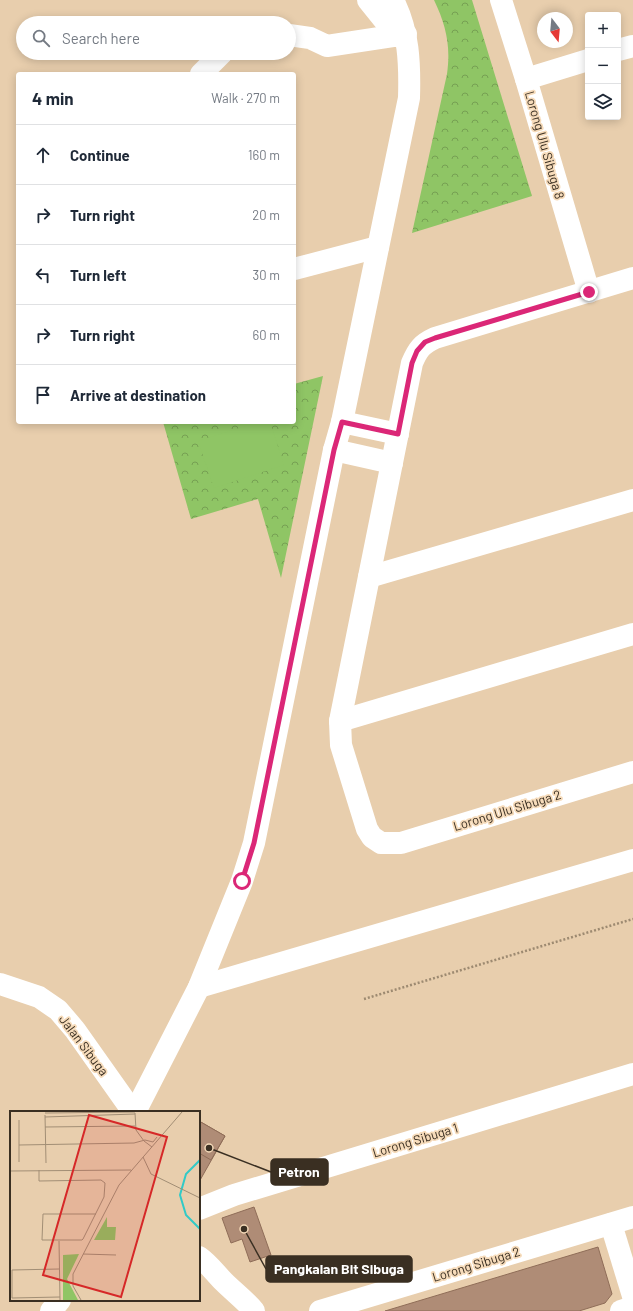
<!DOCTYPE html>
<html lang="en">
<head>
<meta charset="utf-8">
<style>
	body { margin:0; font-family:Barlow,sans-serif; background:#f6f6f7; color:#1f2937 }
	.controls { position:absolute; right:12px; top:12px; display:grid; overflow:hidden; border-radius:4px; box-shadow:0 2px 10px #0003 }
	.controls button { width:36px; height:36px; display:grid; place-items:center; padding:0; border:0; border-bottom:1px solid #e0e1e3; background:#fff; color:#1f2937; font:20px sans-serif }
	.compass { position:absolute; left:537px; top:12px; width:36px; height:36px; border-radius:50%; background:#fff; box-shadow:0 2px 10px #0003; rotate:164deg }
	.stop { position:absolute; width:12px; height:12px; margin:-9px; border:3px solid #db2777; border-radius:50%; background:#fff }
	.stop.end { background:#db2777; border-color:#fff; box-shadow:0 1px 4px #0008 }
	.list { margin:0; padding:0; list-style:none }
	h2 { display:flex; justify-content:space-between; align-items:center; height:52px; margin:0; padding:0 16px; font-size:17px }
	h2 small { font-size:13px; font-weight:400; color:#747a83 }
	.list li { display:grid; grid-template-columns:26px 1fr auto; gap:12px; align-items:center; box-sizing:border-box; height:60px; padding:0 16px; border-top:1px solid #e0e1e3 }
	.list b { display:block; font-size:15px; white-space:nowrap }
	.list em { font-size:13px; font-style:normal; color:#747a83 }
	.icon { flex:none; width:22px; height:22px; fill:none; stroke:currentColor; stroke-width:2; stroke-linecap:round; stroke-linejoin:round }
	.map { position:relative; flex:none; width:633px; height:1311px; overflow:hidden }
	.search { position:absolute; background:#fff; box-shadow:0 2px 10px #0003; left:16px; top:16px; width:280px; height:44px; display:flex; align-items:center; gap:10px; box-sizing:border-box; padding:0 14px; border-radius:22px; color:#747a83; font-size:15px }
	.panel { position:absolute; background:#fff; box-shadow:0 2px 10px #0003; left:16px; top:72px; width:280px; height:352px; border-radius:4px }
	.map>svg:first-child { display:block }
</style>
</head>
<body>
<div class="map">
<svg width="633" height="1311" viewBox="0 0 633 1311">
	<defs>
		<pattern id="forest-crowns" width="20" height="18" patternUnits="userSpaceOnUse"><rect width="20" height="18" fill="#8fc565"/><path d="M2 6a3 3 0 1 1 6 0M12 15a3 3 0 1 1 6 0" fill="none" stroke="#76a053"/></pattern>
	</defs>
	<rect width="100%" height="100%" fill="#e8cead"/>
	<g fill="url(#forest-crowns)">
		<path d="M434 0H472L532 196 412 233 447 74C451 46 446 25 434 0Z"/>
		<polygon points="323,376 281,578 258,499 191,519 163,422 294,422 294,384"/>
	</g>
	<polygon fill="#8fc565" points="258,422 270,422 284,465 214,488 198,441"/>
	<g fill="#af8c76" stroke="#8f6d58">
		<polygon points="199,1121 225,1136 199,1182"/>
		<polygon points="199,1121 225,1136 211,1160 199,1153"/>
		<polygon points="254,1207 271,1255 250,1262 242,1239 231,1243 222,1218"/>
		<polygon points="598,1247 612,1294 605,1303 579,1311 385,1311"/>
	</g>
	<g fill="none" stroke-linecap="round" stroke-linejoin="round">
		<polyline stroke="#9d8a71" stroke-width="2.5" stroke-dasharray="2 2" stroke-linecap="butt" points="364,999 633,919"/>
		<g stroke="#fff" stroke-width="22">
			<polyline points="368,0 397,36"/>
			<polyline points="501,0 526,79 589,292"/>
			<polyline points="289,35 310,38 327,46 406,34"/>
			<polyline points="618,50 633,46"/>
			<polyline points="201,74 222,53"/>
			<polyline points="526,79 588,60"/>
			<polyline points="294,269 378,247"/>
			<path d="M633 278 435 338C422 344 418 349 412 363L340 721 341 745 367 829 372 837 381 843H401L633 772"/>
			<polyline points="342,422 398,434"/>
			<polyline points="334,450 392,463"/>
			<polyline points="369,577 633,500"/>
			<polyline points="340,721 633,634"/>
			<polyline points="0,984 39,997 58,1010 75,1030 133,1112"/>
			<polyline points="199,987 633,860"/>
			<path d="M135 1112 199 987 242 881 254 843 334 450 342 422 409 98C410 64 409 31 393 0"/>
			<polyline points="199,1209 234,1195 633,1074"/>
			<polyline points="611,1224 633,1296"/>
			<path d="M199 1257C209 1264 215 1273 224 1282 234 1292 245 1300 254 1311"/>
			<polyline points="51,1311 60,1300"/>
			<polyline points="320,1311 633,1217"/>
			<polyline points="621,1311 633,1307"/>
		</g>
	</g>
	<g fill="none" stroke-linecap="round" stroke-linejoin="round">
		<polyline stroke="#db2777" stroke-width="5" points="242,881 254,843 334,450 342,422 398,434 412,363 417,351 425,342 435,338 589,292"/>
	</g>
	<g text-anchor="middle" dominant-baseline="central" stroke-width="3.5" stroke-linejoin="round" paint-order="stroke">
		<g font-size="13" fill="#3a2f22" stroke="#f6dbba">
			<text transform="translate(545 145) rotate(74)">Lorong Ulu Sibuga 8</text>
			<text transform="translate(507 810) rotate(-17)">Lorong Ulu Sibuga 2</text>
			<text transform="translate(84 1045) rotate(53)">Jalan Sibuga</text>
			<text transform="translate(415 1140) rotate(-17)">Lorong Sibuga 1</text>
			<text transform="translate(476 1264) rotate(-17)">Lorong Sibuga 2</text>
		</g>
	</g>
	<g transform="translate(10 1111)">
		<rect width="190" height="190" fill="#e8cead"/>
		<path d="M97 106V116H106L105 129H84ZM69 143 57 168 68 189H53V144Z" fill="#8fc565"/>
		<path fill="none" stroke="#31cac7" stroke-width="2" d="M190 49 176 63 170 84 176 104 190 118"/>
		<path fill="none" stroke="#a28e75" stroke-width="1" d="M35 2 125 1M125 2 126 19 134 30 142 36M35 4 36 52M35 6 125 3M9 9V51M35 16 125 15M135 29 143 31 147 26M9 34 124 32 135 29M133 46 141 63 190 87M29 59V70L91 69 95 72 94 86 73 128 72 129H32L33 103H86M0 60 121 59M49 130 50 189M73 143 106 144M2 187V159L49 158M2 187 50 186M71 189 63 175V163L109 74 172 1"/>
		<path fill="#d62828" fill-opacity="0.15" stroke="#d62828" stroke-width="2" d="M79 4 157 26 111 186 33 164Z"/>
		<rect width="190" height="190" fill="none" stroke="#3a2f22" stroke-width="2"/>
	</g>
	<path fill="none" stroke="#3a2f22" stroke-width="1.5" d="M209 1148L271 1172M244 1229L266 1269"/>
	<g fill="#3a2f22" stroke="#f6dbba" stroke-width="1.5">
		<circle cx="209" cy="1148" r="4"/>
		<circle cx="244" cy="1229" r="4"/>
	</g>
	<g fill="#3a2f22" stroke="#3a2f22" stroke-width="1.5">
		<rect x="271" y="1159" width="57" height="26" rx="4"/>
		<rect x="266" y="1256" width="146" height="26" rx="4"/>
	</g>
	<g font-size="14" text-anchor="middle" font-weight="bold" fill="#fff">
		<text x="299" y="1177">Petron</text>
		<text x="339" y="1274">Pangkalan Bit Sibuga</text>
	</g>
</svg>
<div class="controls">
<button>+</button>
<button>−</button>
<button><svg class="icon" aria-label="layers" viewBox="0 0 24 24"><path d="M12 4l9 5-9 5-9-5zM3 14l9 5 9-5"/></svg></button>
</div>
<svg class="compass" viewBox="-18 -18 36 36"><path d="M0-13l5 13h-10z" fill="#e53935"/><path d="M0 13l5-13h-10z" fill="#747a83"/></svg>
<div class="stop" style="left:242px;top:881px"></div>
<div class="stop end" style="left:589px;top:292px"></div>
<div class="search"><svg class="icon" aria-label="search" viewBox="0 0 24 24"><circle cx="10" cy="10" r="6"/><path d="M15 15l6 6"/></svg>Search here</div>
<section class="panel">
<h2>4 min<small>Walk · 270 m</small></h2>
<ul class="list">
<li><svg class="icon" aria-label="ahead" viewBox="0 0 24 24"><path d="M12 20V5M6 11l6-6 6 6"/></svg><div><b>Continue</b></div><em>160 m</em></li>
<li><svg class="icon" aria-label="right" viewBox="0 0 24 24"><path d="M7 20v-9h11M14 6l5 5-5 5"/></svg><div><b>Turn right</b></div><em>20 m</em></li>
<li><svg class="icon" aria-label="left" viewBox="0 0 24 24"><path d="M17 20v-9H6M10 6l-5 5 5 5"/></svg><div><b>Turn left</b></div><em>30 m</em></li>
<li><svg class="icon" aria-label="right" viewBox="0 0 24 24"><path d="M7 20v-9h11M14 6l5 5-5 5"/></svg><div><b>Turn right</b></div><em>60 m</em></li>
<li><svg class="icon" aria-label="arrive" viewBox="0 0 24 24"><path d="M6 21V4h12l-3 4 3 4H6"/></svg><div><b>Arrive at destination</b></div></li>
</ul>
</section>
</div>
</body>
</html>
